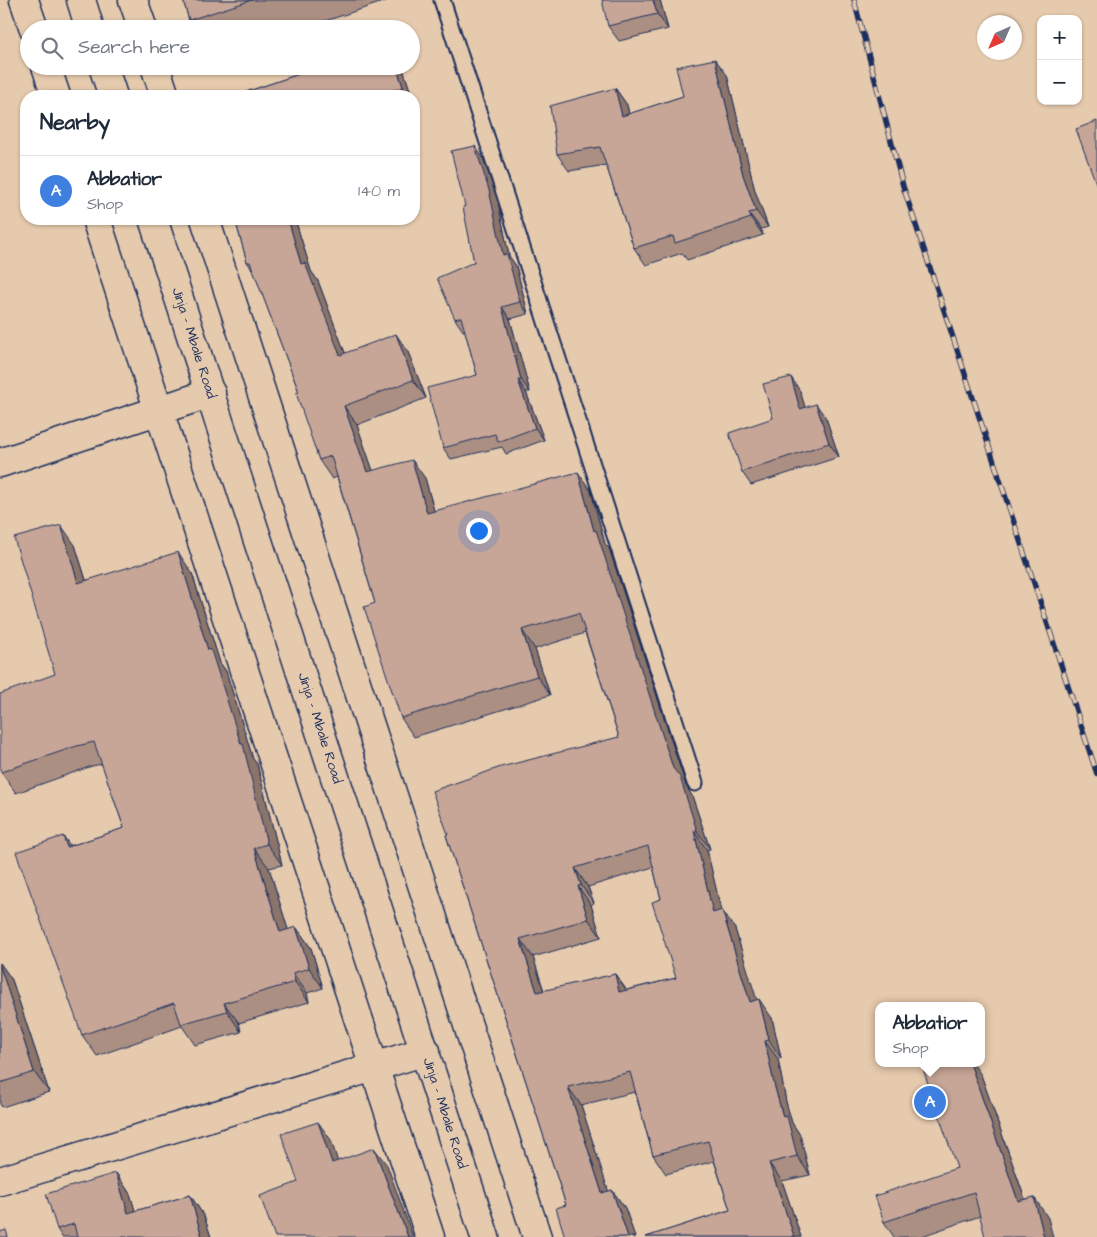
<!DOCTYPE html>
<html lang="en">
<head>
<meta charset="utf-8">
<style>
	body { margin:0; font-family:"Architects Daughter",sans-serif; background:#f6f6f7; color:#1f2937 }
	.controls { position:absolute; right:15px; top:15px; display:grid; overflow:hidden; border-radius:10px; box-shadow:0 1px 4px #0004 }
	.controls button { width:45px; height:45px; display:grid; place-items:center; padding:0; border:0; border-bottom:1px solid #e0e1e3; background:#fff; color:#1f2937; font:25px sans-serif }
	.compass { position:absolute; left:977px; top:15px; width:45px; height:45px; border-radius:50%; background:#fff; box-shadow:0 1px 4px #0004; rotate:225deg }
	.you { position:absolute; left:478px; top:530px; width:18px; height:18px; margin:-12px; border:4px solid #fff; border-radius:50%; background:#1a73e8; box-shadow:0 0 0 8px #1a73e833 }
	.badge { display:grid; place-items:center; width:32px; height:32px; border-radius:50%; background:#0b8043; color:#fff; font-size:16px; font-weight:700 }
	.pin { position:absolute; translate:-50% -50%; border:2px solid #fff; box-shadow:0 1px 5px #0006 }
	.popup { position:absolute; left:875px; top:1002px; width:110px; height:65px; box-sizing:border-box; display:grid; place-content:center; border-radius:10px; background:#fff; filter:drop-shadow(0 1px 4px #0005); font-size:16px; white-space:nowrap; color:#747a83 }
	.popup b { font-size:19px; color:#1f2937 }
	.popup::after { content:''; position:absolute; left:50%; top:100%; margin-left:-10px; border:10px solid transparent; border-top-color:#fff }
	.list { margin:0; padding:0; list-style:none }
	h2 { display:flex; justify-content:space-between; align-items:center; height:65px; margin:0; padding:0 20px; font-size:21px }
	h2 small { font-size:16px; font-weight:400; color:#747a83 }
	.list li { display:grid; grid-template-columns:32px 1fr auto; gap:15px; align-items:center; box-sizing:border-box; height:70px; padding:0 20px; border-top:1px solid #e0e1e3 }
	.list b { display:block; font-size:19px; white-space:nowrap }
	.list p { margin:0; font-size:16px; white-space:nowrap; color:#747a83 }
	.list em { font-size:16px; font-style:normal; color:#747a83 }
	.icon { flex:none; width:28px; height:28px; fill:none; stroke:currentColor; stroke-width:2; stroke-linecap:round; stroke-linejoin:round }
	.map { position:relative; flex:none; width:1097px; height:1237px; overflow:hidden }
	.search { position:absolute; background:#fff; box-shadow:0 1px 4px #0004; left:20px; top:20px; width:400px; height:55px; display:flex; align-items:center; gap:12px; box-sizing:border-box; padding:0 18px; border-radius:28px; color:#747a83; font-size:19px }
	.panel { position:absolute; background:#fff; box-shadow:0 1px 4px #0004; left:20px; top:90px; width:400px; height:135px; border-radius:20px }
	.map>svg:first-child { display:block }
</style>
</head>
<body>
<div class="map">
<svg width="1097" height="1237" viewBox="0 0 1097 1237">
	<rect width="100%" height="100%" fill="#e6caad"/>
	<filter id="ink" filterUnits="userSpaceOnUse"><feTurbulence type="fractalNoise" baseFrequency=".02" numOctaves="2"/><feDisplacementMap in="SourceGraphic" scale="10" xChannelSelector="R" yChannelSelector="G"/><feConvolveMatrix kernelMatrix="1 2 1 2 8 2 1 2 1" color-interpolation-filters="sRGB"/></filter>
	<g filter="url(#ink)">
		<g fill="none" stroke-linecap="round" stroke-linejoin="round">
			<g stroke="#1b2f5e" stroke-width="19">
				<polyline id="service" points="442,0 695,783"/>
			</g>
			<g stroke="#1b2f5e" stroke-width="31">
				<g id="minor">
					<polyline points="24,0 34,29"/>
					<polyline points="133,0 143,29"/>
					<polyline points="46,66 56,96"/>
					<polyline points="155,66 165,96"/>
					<polyline points="96,219 430,1237"/>
					<polyline points="205,219 537,1237"/>
					<polyline points="0,463 211,393"/>
					<polyline points="0,1181 426,1051"/>
				</g>
			</g>
			<g stroke="#1b2f5e" stroke-width="31">
				<g id="primary">
					<polyline points="81,0 90,29"/>
					<polyline points="103,66 113,96"/>
					<polyline points="153,219 485,1237"/>
				</g>
			</g>
			<use href="#service" stroke="#e6caad" stroke-width="15"/>
			<use href="#minor" stroke="#e6caad" stroke-width="28"/>
			<use href="#primary" stroke="#e6caad" stroke-width="28"/>
			<g stroke="#1b2f5e" stroke-width="5.5">
				<polyline id="rail" points="854,0 903,186 1097,774"/>
			</g>
			<use href="#rail" stroke="#e6caad" stroke-width="4" stroke-dasharray="11" stroke-linecap="butt"/>
		</g>
		<g fill="#ab8f82" stroke="#1b2f5e" fill-rule="evenodd">
			<polygon points="183,0 389,0 301,29 195,29 189,20"/>
			<polygon points="660,0 668,29 619,41 608,26"/>
			<polygon points="323,66 402,66 412,96 234,96"/>
			<polygon points="727,75 755,191 768,227 761,229 763,235 687,260 682,253 646,265 634,248 606,165 569,171 557,154 615,88 627,105 629,114 683,96"/>
			<polygon points="483,158 498,202 509,256 516,266 528,314 510,319 530,392 526,392 544,440 506,454 502,447 451,459 443,448 477,375 465,331 463,331 455,319 474,262 465,206"/>
			<path d="M235 219H295L311 271 318 281 345 353 408 352 426 398 357 425 373 471 425 478 434 511 591 491 605 544 609 548 686 786 692 796 710 849 707 850 721 911 735 929 756 1000 772 1018 781 1058 778 1059 786 1102 792 1123 800 1135 810 1175 782 1181 801 1237H646L730 1210 714 1161 666 1174 653 1155 635 1092 581 1105 608 1191 612 1190 625 1208 635 1237H565L566 1205 446 835 619 737 585 633 535 649 550 695 414 737 401 718 375 603 337 477 332 479 319 460 299 392 254 272 247 262ZM653 867 661 899 676 978 626 990 615 974 544 991 533 957 601 937 591 905 594 903 588 887Z"/>
			<polygon points="800,391 805,408 826,418 839,457 751,485 742,472 773,418"/>
			<polygon points="75,545 86,580 192,573 220,663 226,671 253,759 257,764 282,865 269,868 288,930 296,927 311,948 323,988 307,993 309,1002 239,1023 241,1032 195,1045 182,1026 97,1056 82,1035 63,836 70,846 124,828 102,764 92,766 16,793 1,772 55,674"/>
			<polygon points="0,963 12,980 49,1092 2,1107 0,1104"/>
			<polygon points="981,1075 1025,1199 1048,1218 980,1216 919,1237 894,1237 884,1222 957,1168"/>
			<polygon points="116,1173 130,1194 135,1211 190,1195 204,1216 211,1237 62,1237 57,1229"/>
		</g>
		<g fill="#8b746a" stroke="#1b2f5e">
			<polygon points="653,0 660,0 668,29 657,14"/>
			<polygon points="715,59 727,75 755,191 768,227 756,211 743,175"/>
			<polygon points="396,66 402,66 412,96 409,96 403,87"/>
			<polygon points="615,88 627,105 633,133 622,116"/>
			<polygon points="475,146 483,158 498,202 509,256 516,266 528,314 520,302 503,255"/>
			<polygon points="749,213 761,229 763,235 751,218"/>
			<polygon points="288,219 295,219 311,271 318,281 353,374 340,355 301,264"/>
			<polygon points="502,307 510,319 530,392 521,380"/>
			<polygon points="396,334 408,352 426,398 413,380"/>
			<polygon points="791,377 800,391 810,423 800,409"/>
			<polygon points="518,380 526,392 544,440 535,428"/>
			<polygon points="816,404 826,418 839,457 829,443"/>
			<polygon points="344,406 357,425 380,491 367,472"/>
			<polygon points="412,460 425,478 440,532 427,513"/>
			<polygon points="578,472 591,491 605,544 609,548 686,786 692,796 710,849 697,831 673,768 594,531"/>
			<polygon points="61,525 75,545 93,603 78,583"/>
			<polygon points="178,552 192,573 220,663 226,671 253,759 257,764 282,865 267,844 241,744 208,650"/>
			<polygon points="522,630 535,649 550,695 537,676"/>
			<polygon points="694,831 707,850 726,931 713,913"/>
			<polygon points="63,836 78,856 67,847"/>
			<polygon points="254,848 269,868 295,952 280,932"/>
			<polygon points="575,868 588,887 594,903 581,885"/>
			<polygon points="578,886 591,905 601,937 588,919"/>
			<polygon points="722,910 735,929 763,1020 750,1002"/>
			<polygon points="296,927 311,948 323,988 309,968"/>
			<polygon points="520,939 533,957 550,1011 537,992"/>
			<polygon points="0,963 12,980 49,1092 34,1072 0,966"/>
			<polygon points="293,973 307,993 309,1002 295,982"/>
			<polygon points="615,974 628,992 619,992"/>
			<polygon points="759,999 772,1018 781,1058 769,1040"/>
			<polygon points="224,1003 239,1023 241,1032 227,1011"/>
			<polygon points="765,1041 778,1059 786,1102 792,1123 800,1135 810,1175 797,1156 783,1117 774,1084"/>
			<polygon points="970,1063 973,1063 981,1075 1033,1222 1018,1201"/>
			<polygon points="568,1087 581,1105 615,1212 602,1193"/>
			<polygon points="318,1122 331,1140 344,1181 332,1163"/>
			<polygon points="374,1148 387,1165 413,1237 408,1237"/>
			<polygon points="769,1163 782,1181 801,1237 795,1237 794,1236"/>
			<polygon points="116,1173 130,1194 142,1234 128,1213"/>
			<polygon points="612,1190 625,1208 635,1237 628,1237"/>
			<polygon points="190,1195 204,1216 211,1237 202,1237"/>
			<polygon points="1034,1197 1048,1218 1053,1237 1044,1237"/>
		</g>
		<g fill="#c7a697" stroke="#1b2f5e" fill-rule="evenodd">
			<polygon points="183,0 252,0 189,20"/>
			<polygon points="602,0 653,0 657,14 608,26"/>
			<polygon points="715,59 743,175 756,211 749,213 751,218 675,243 673,236 634,248 600,147 557,154 550,106 615,88 622,116 683,96 676,67"/>
			<polygon points="323,66 396,66 403,87 376,96 234,96"/>
			<polygon points="227,91 230,96 217,96"/>
			<polygon points="1097,121 1097,186 1076,129"/>
			<polygon points="475,146 489,190 503,255 507,254 520,302 502,307 521,380 518,380 535,428 498,442 495,434 443,448 427,388 477,375 461,317 455,319 437,278 474,262 463,207 465,206 451,151"/>
			<path d="M235 219H288L301 264 305 263 340 355 396 334 413 380 344 406 367 472 412 460 427 513 578 472 594 531 596 530 673 768 680 777 697 831H694L713 913 722 910 750 1002 759 999 769 1040 765 1041 774 1084 783 1117 787 1116 797 1156 769 1163 794 1236 790 1237H646L730 1210 708 1141 653 1155 630 1072 568 1087 602 1193 612 1190 628 1237H565L556 1208 566 1205 446 835 448 834 432 791 501 767 619 737 579 613 522 630 537 676 401 718 364 607 375 603 331 456 319 460 296 393 299 392 250 262H247ZM648 846 661 899 652 902 676 978 619 992 615 974 537 992 520 939 588 919 578 886 581 885 575 868Z"/>
			<polygon points="791,377 800,409 816,404 829,443 742,472 729,433 773,418 763,384"/>
			<polygon points="61,525 78,583 178,552 208,650 211,650 241,744 243,744 267,844 254,848 280,932 296,927 309,968 293,973 295,982 224,1003 227,1011 181,1024 174,1003 82,1035 16,852 63,836 67,847 124,828 94,742 77,746 1,772 0,769 0,694 55,674 14,538"/>
			<polygon points="0,966 34,1072 0,1083"/>
			<polygon points="938,1063 970,1063 1018,1201 1034,1197 1044,1237 985,1237 974,1192 884,1222 875,1196 957,1168 923,1069"/>
			<polygon points="318,1122 332,1163 374,1148 408,1237 275,1237 260,1196 298,1182 281,1134"/>
			<polygon points="116,1173 128,1213 190,1195 202,1237 77,1237 74,1224 57,1229 46,1194"/>
			<polygon points="6,1230 8,1237 0,1237 0,1232"/>
		</g>
	</g>
	<g text-anchor="middle" dominant-baseline="central" stroke-width="4" stroke-linejoin="round" paint-order="stroke">
		<g font-size="14" fill="#1b2f5e" stroke="#e6caad">
			<text transform="translate(194 343) rotate(72)">Jinja - Mbale Road</text>
			<text transform="translate(320 728) rotate(72)">Jinja - Mbale Road</text>
			<text transform="translate(445 1113) rotate(72)">Jinja - Mbale Road</text>
		</g>
	</g>
</svg>
<div class="controls">
<button>+</button>
<button>−</button>
</div>
<svg class="compass" viewBox="-18 -18 36 36"><path d="M0-13l5 13h-10z" fill="#e53935"/><path d="M0 13l5-13h-10z" fill="#747a83"/></svg>
<div class="you"></div>
<div class="pin badge" style="left:930px;top:1102px;background:#3f7fe0">A</div>
<div class="popup"><b>Abbatior</b>Shop</div>
<div class="search"><svg class="icon" aria-label="search" viewBox="0 0 24 24"><circle cx="10" cy="10" r="6"/><path d="M15 15l6 6"/></svg>Search here</div>
<section class="panel">
<h2>Nearby<small></small></h2>
<ul class="list">
<li><span class="badge" style="background:#3f7fe0">A</span><div><b>Abbatior</b><p>Shop</p></div><em>140 m</em></li>
</ul>
</section>
</div>
</body>
</html>
